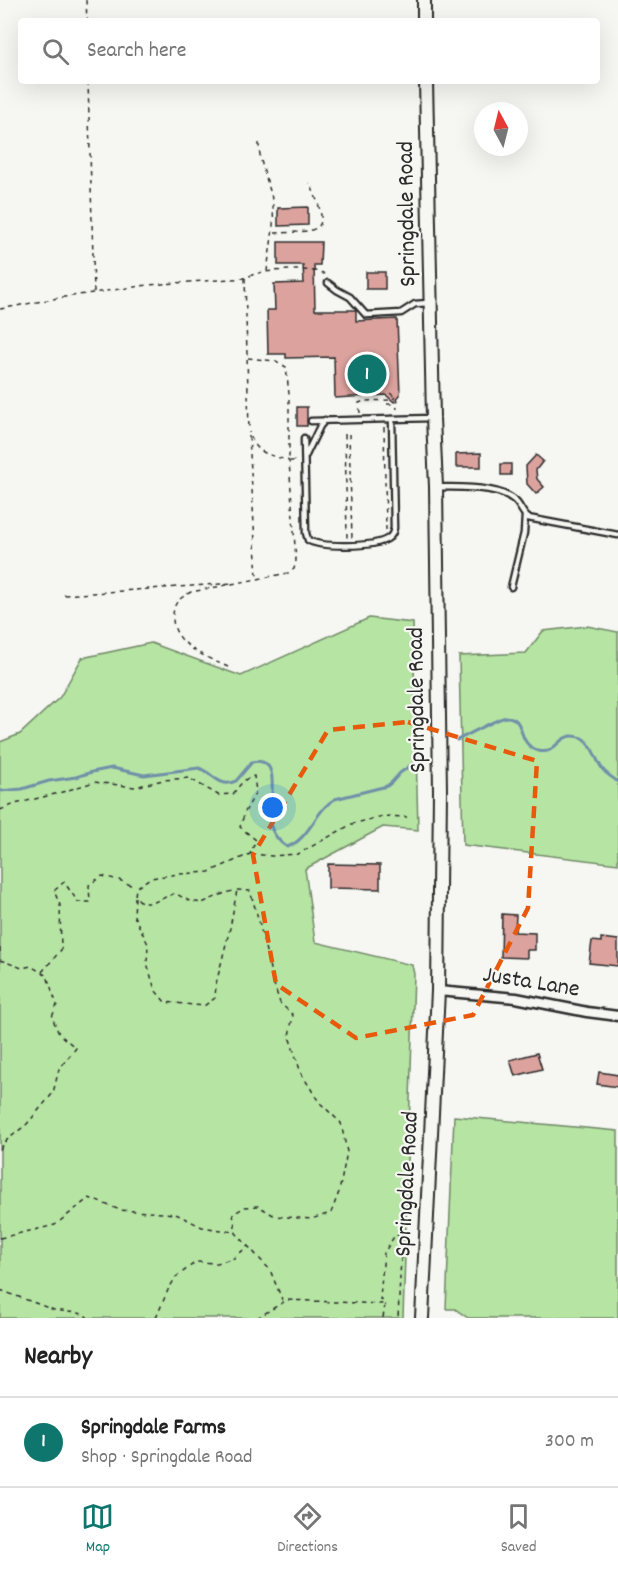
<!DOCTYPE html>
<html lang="en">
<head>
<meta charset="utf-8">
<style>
	body { margin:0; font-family:Dekko,sans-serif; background:#f2f2f2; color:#222 }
	.compass { position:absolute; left:474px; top:102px; width:54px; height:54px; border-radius:50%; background:#fff; box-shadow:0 6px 24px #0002; rotate:353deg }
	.you { position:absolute; left:273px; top:808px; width:21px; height:21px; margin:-15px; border:4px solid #fff; border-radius:50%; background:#1a73e8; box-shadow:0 0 0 9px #1a73e833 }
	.badge { display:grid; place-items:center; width:39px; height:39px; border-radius:50%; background:#0f766e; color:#fff; font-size:20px; font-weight:700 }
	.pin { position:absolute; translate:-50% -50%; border:3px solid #fff; box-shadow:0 2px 6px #0006 }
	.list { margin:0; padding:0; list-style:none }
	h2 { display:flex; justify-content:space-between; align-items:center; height:78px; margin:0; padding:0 24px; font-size:26px }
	h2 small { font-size:20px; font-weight:400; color:#767676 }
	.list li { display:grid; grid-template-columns:39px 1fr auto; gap:18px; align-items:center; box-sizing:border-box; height:90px; padding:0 24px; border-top:2px solid #e0e0e0 }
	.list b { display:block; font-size:22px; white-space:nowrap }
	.list p { margin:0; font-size:20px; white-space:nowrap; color:#767676 }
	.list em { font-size:20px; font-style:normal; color:#767676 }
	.icon { flex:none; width:33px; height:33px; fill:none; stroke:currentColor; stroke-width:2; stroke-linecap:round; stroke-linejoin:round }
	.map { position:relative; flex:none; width:618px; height:1318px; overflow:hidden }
	.search { position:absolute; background:#fff; box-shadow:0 6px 24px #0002; left:18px; right:18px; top:18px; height:66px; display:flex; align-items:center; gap:15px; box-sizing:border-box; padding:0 21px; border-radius:6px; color:#767676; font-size:22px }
	.sheet { height:168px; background:#fff }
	nav { display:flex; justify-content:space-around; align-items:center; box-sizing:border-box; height:84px; border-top:2px solid #e0e0e0; background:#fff; font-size:16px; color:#767676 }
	nav a { display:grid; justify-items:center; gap:3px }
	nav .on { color:#0f766e }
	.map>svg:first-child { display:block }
</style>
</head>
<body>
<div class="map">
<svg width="618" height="1318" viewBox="0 0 618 1318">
	<rect width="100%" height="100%" fill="#f6f6f2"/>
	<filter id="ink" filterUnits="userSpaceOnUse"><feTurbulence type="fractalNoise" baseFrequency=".0167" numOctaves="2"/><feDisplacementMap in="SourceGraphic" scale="12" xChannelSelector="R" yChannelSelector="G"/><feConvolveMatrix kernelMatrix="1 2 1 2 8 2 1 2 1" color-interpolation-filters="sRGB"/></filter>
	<g filter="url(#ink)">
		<g fill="#b5e4a3" stroke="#708867" stroke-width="1.5">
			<polygon points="369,618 413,623 418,830 383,827 305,869 315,942 412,965 414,974 403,1318 0,1318 0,742 20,734 60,697 82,658 151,643 241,676"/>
			<polygon points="587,626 618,632 618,864 463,845 459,656 526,653 543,631"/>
			<polygon points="454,1116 618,1131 618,1318 468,1318 455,1309 446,1309"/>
		</g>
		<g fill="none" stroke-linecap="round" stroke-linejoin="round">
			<g stroke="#6f90a8" stroke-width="3">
				<path d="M457 740C467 736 501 716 507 717 527 718 515 744 539 751 554 755 558 737 571 736 593 735 593 758 604 771 608 775 613 778 618 782"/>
				<path d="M0 791 22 789 49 781 76 777 92 772 112 768 144 775 199 768C213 773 220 789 236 781L252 762C285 754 267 809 271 825 272 833 280 843 287 847 309 840 316 809 335 799L387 786 392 782 400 773 422 757"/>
			</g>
		</g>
		<g fill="#dca29e" stroke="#2b2b2b" stroke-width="1.5">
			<polygon points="308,207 308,225 278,226 278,208"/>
			<polygon points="278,242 321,242 320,265 314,265 315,310 356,310 356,321 397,319 400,395 394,402 386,395 335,398 334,357 286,358 286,354 268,354 267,310 275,310 274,284 304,283 303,265 278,265"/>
			<rect x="366" y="272" width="19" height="17"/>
			<rect x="297" y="407" width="10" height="19"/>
			<polygon points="481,453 481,467 456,467 456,454"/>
			<polygon points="536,455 543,461 536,470 537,479 544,487 536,494 527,484 526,466"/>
			<rect x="501" y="464" width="10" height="11"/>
			<polygon points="328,864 380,865 380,889 328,888"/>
			<polygon points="502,914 516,915 515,932 535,933 535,950 527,950 527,958 501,957"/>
			<polygon points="601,938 618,940 618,966 589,963 592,941 601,942"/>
			<polygon points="537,1053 542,1069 515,1076 510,1060"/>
			<polygon points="599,1072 618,1075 618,1087 597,1084"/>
		</g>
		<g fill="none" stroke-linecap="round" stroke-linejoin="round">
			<g stroke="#2b2b2b" stroke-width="9">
				<g id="lane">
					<polyline points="328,283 337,290 350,297 366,315 401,313 415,304 428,303"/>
					<polyline points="311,421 433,418"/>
					<path d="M304 438 306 533 308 540C321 548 374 547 387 539 392 536 393 533 394 528L392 419"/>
					<polyline points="306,455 320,426 325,420"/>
					<path d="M439 487C460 488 502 485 517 503 521 508 523 514 528 518L618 535"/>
					<polyline points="511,587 524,533 525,516"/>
				</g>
			</g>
			<g stroke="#2b2b2b" stroke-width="13">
				<polyline id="street" points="438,991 516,998 587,1012 618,1016"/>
			</g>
			<g stroke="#2b2b2b" stroke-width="16">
				<g id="secondary">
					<polyline points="424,0 424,21"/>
					<polyline points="422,1318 438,991 440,791 436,487 433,418 426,81"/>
				</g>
			</g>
			<g stroke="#2b2b2b" stroke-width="1.5" stroke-dasharray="4.5 4.5" stroke-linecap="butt">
				<polyline points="86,0 87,21"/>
				<polyline points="88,81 94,292"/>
				<path d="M259 143C259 163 268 180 272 199 276 224 270 247 267 271"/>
				<path d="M275 233C324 231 331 233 310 183"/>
				<polyline points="245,278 249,431"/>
				<path d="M0 309 58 298 148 285 245 278C249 276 254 274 259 273 271 270 312 268 323 273L326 278"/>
				<polyline points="248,358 276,361 286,367 289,394 289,461 298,461"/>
				<polyline points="390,393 398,400 396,404 397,409"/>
				<polyline points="387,404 395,404"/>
				<polyline points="360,413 359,403 364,401 392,400 395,397"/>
				<polyline points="384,427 386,530"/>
				<polyline points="345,434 347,538"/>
				<polyline points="349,434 352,539"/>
				<polyline points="249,436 257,578"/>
				<polyline points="64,595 234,583"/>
				<path d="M228 667C208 658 173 645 173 618 173 603 178 599 191 592L288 573 294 569 296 561 289 461C269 454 256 455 249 432"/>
				<path d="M0 810 15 804 59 793 94 782 135 787 163 780 189 778 218 795 233 794C240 785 243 779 254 776L256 792 245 812 240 827 256 840 250 854 209 872 179 874 150 878 136 888 135 896 142 903H152L175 893 189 901 202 903 225 893 237 890 250 891 259 921 272 978 280 1003 293 1015 289 1036 301 1073 319 1102 341 1123 347 1152 339 1192 331 1213 311 1219 275 1216 258 1206 245 1207 233 1214 236 1233 270 1270 283 1302"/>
				<polyline points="251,854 272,856 298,854 352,824 383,816 407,817"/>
				<polyline points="135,897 134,916 148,944 147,963 155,990 165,1002 204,1006 215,998 216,984 230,928 237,890"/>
				<polyline points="0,948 0,952"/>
				<polyline points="0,960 22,968 31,966 47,976 57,1005 52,1017 59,1034 76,1048 59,1069 53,1093 27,1124 2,1144 0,1153"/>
				<polyline points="42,972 61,950 60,905 54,891 64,882 78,902 90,902 89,885 102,876 119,880 135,887"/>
				<polyline points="0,1238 55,1225 89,1198 120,1210 176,1214 202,1227 234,1232"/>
				<polyline points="0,1290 54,1310 84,1314 88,1318"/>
				<polyline points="156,1318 168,1290 176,1277 196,1262 217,1263 234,1258 248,1246"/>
				<polyline points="257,1318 287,1300 384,1304"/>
				<polyline points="383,1318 385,1304 380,1298 384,1253 395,1235 402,1236 398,1318"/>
			</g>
			<use href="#lane" stroke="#f6f6f2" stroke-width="4.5"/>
			<use href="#street" stroke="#f6f6f2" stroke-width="8"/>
			<use href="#secondary" stroke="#f6f6f2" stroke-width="12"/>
		</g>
	</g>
	<path fill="none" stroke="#e8590c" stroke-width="4.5" stroke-dasharray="12 8" stroke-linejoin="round" d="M408 722 537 761 528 908 473 1015 356 1038 276 984 253 855 328 730Z"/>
	<g text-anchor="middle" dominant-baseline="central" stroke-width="4.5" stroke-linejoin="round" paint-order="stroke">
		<g font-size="24" fill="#2b2b2b" stroke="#f6f6f2">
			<text transform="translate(408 214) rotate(-91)">Springdale Road</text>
			<text transform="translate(418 700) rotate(-91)">Springdale Road</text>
			<text transform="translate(531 983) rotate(9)">Justa Lane</text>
			<text transform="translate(408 1184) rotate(-87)">Springdale Road</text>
		</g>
	</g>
</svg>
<svg class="compass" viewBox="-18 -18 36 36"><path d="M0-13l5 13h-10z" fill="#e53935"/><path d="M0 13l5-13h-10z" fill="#767676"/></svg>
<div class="you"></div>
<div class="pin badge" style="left:367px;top:374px">1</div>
<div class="search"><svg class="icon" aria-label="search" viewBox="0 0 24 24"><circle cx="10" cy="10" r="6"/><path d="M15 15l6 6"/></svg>Search here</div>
</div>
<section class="sheet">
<h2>Nearby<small></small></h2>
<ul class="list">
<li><span class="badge">1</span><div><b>Springdale Farms</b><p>Shop · Springdale Road</p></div><em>300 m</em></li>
</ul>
</section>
<nav>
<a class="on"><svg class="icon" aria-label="map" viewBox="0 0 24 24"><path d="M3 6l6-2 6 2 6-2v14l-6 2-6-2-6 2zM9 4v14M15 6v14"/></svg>Map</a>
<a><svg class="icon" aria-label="directions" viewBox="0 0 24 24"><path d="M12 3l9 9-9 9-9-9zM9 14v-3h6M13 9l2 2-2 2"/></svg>Directions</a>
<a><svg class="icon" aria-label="saved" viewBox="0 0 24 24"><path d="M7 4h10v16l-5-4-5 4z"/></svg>Saved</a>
</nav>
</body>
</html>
